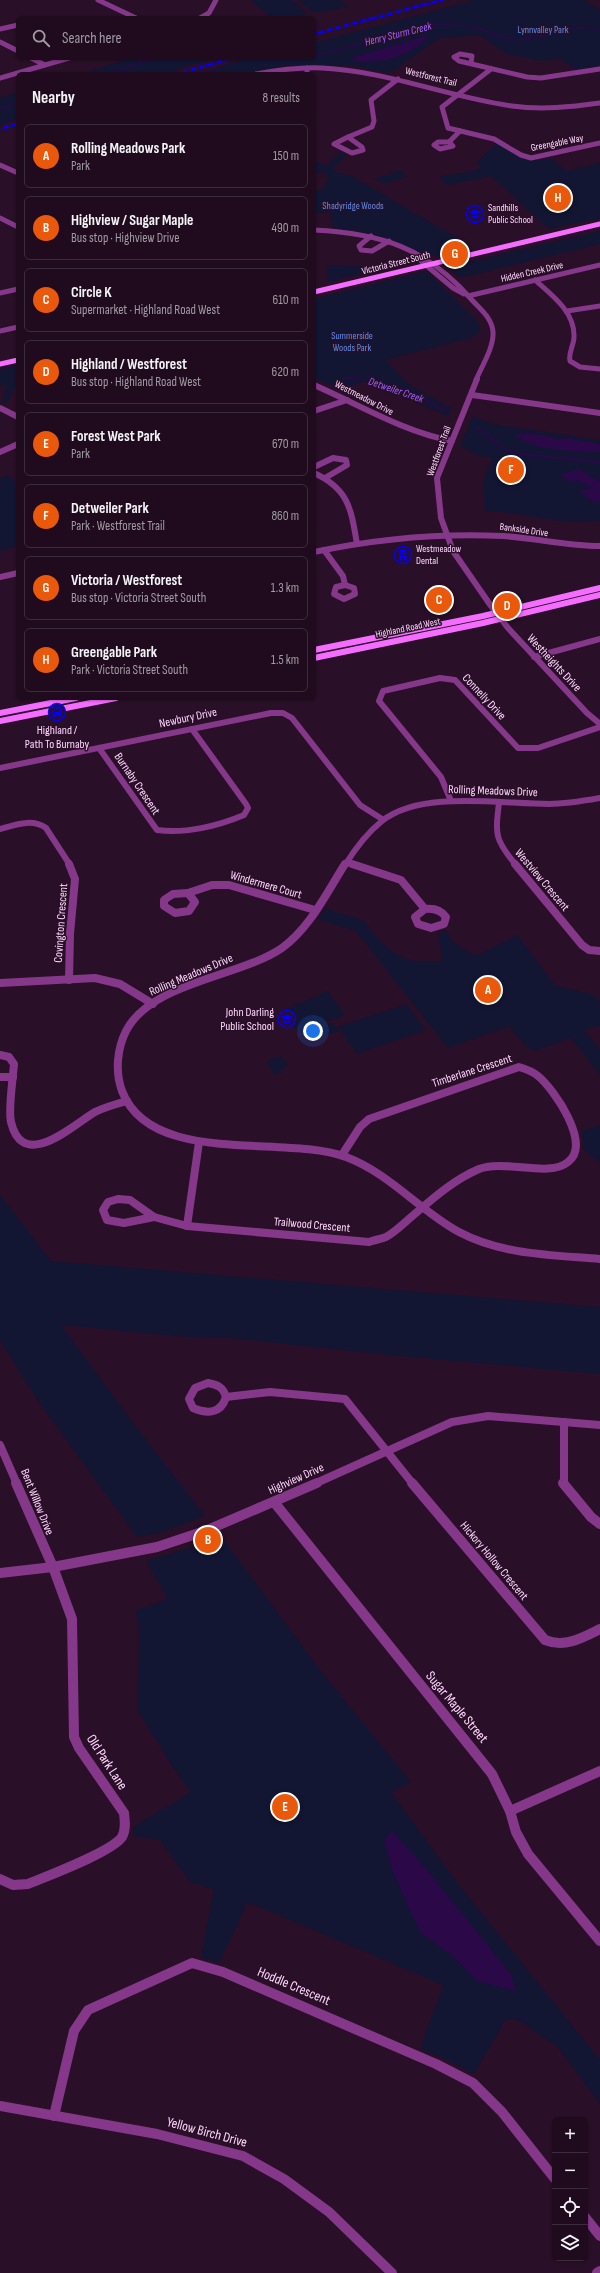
<!DOCTYPE html>
<html lang="en">
<head>
<meta charset="utf-8">
<style>
	body { margin:0; font-family:"Sofia Sans Condensed",sans-serif; background:#271426; color:#f1f3f6 }
	.controls { position:absolute; right:12px; bottom:12px; display:grid; overflow:hidden; border-radius:6px; box-shadow:0 1px 3px #0004 }
	.controls button { width:36px; height:36px; display:grid; place-items:center; padding:0; border:0; border-bottom:1px solid #3c2b3b; background:#1f0b1d; color:#f1f3f6; font:20px sans-serif }
	.you { position:absolute; left:313px; top:1031px; width:14px; height:14px; margin:-10px; border:3px solid #fff; border-radius:50%; background:#1a73e8; box-shadow:0 0 0 6px #1a73e833 }
	.badge { display:grid; place-items:center; width:26px; height:26px; border-radius:50%; background:#ea580c; color:#fff; font-size:13px; font-weight:700 }
	.pin { position:absolute; translate:-50% -50%; border:2px solid #fff; box-shadow:0 1px 4px #0006 }
	.list { margin:0; padding:0; list-style:none }
	h2 { display:flex; justify-content:space-between; align-items:center; height:52px; margin:0; padding:0 16px; font-size:17px }
	h2 small { font-size:13px; font-weight:400; color:#a19ba4 }
	.list li { display:grid; grid-template-columns:26px 1fr auto; gap:12px; align-items:center; box-sizing:border-box; height:64px; margin:0 8px 8px; padding:0 8px; border:1px solid #3c2b3b; border-radius:6px }
	.list b { display:block; font-size:15px; white-space:nowrap }
	.list p { margin:0; font-size:13px; white-space:nowrap; color:#a19ba4 }
	.list em { font-size:13px; font-style:normal; color:#a19ba4 }
	.icon { flex:none; width:22px; height:22px; fill:none; stroke:currentColor; stroke-width:2; stroke-linecap:round; stroke-linejoin:round }
	.map { position:relative; flex:none; width:600px; height:2273px; overflow:hidden }
	.search { position:absolute; background:#1f0b1d; box-shadow:0 1px 3px #0004; left:16px; top:16px; width:300px; height:44px; display:flex; align-items:center; gap:10px; box-sizing:border-box; padding:0 14px; border-radius:6px; color:#a19ba4; font-size:15px }
	.panel { position:absolute; background:#1f0b1d; box-shadow:0 1px 3px #0004; left:16px; top:72px; width:300px; height:628px; border-radius:6px }
	.map>svg:first-child { display:block }
</style>
</head>
<body>
<div class="map">
<svg width="600" height="2273" viewBox="0 0 600 2273">
	<rect width="100%" height="100%" fill="#290f27"/>
	<g fill="#121633">
		<polygon points="251,0 292,0 308,14 287,18 271,18"/>
		<polygon points="298,0 340,0 348,7 314,13"/>
		<polygon points="474,0 584,0 600,10 600,66 577,70 559,58 542,61 507,54 479,35 450,38 441,37 390,73 352,66 312,65 285,66 242,74 199,74 248,58 314,58 314,43"/>
		<polygon points="132,58 215,58 164,74 79,74"/>
		<polygon points="18,92 18,119 0,125 0,98"/>
		<path d="M498 142C518 158 525 164 550 158L567 171 600 163V218L549 229 491 176 447 185 439 177 482 169 476 163Z"/>
		<polygon points="341,152 347,155 333,168 338,173 350,175 466,243 466,249 436,256 428,255 388,238 353,230 333,228 330,212 314,213 314,191 322,189 329,179 323,172 314,173 314,160 326,166"/>
		<polygon points="399,170 408,176 384,184 374,179"/>
		<polygon points="600,231 600,244 460,278 448,267"/>
		<polygon points="327,265 389,267 327,282"/>
		<polygon points="427,271 480,324 479,331 471,338 385,360 407,383 452,409 448,416 364,381 345,390 314,379 314,309 316,308 314,299"/>
		<polygon points="18,365 18,383 6,404 1,404 7,385 0,386 0,369"/>
		<path d="M473 416 492 424 600 440V520C566 528 521 511 485 511L483 481 492 458 479 456 460 446Z"/>
		<polygon points="8,475 18,484 18,545 0,552 0,478"/>
		<path d="M325 908 365 921C373 936 394 957 411 960 421 962 432 961 442 962L439 932 446 930 452 941 475 956 517 935 555 985 594 995 600 1003V1025L584 1030 600 1050V1075L571 1038 533 1051 524 1044 509 1026 448 1048 356 931 317 919Z"/>
		<polygon points="328,991 345,1015 298,1032 283,1010"/>
		<polygon points="406,1004 426,1030 357,1054 338,1027"/>
		<polygon points="332,1023 339,1031 322,1036 317,1028"/>
		<polygon points="281,1056 289,1066 282,1068 281,1073 274,1075 267,1060"/>
		<polygon points="600,1125 600,1163 583,1149 582,1131"/>
		<polygon points="0,1195 51,1261 600,1307 600,1374 389,1355 231,1338 187,1337 61,1325 133,1423 205,1516 159,1533 137,1537 41,1405 0,1341"/>
		<polygon points="222,1538 320,1670 411,1782 391,1792 455,1880 600,2060 600,2104 558,2047 518,2020 506,2019 474,2074 447,2060 420,2049 443,1985 248,1902 219,1963 201,1957 214,1889 190,1882 160,1840 133,1836 133,1827 191,1792 178,1775 138,1711 139,1629 136,1610 168,1599 146,1561"/>
	</g>
	<g fill="#2b0848">
		<polygon points="425,36 429,38 412,50 389,60 359,62 351,58"/>
		<path d="M521 433 544 435 556 439 568 438 600 444V452C571 451 541 452 515 436Z"/>
		<polygon points="579,469 600,482 600,501 595,503 579,491 593,488 576,480 571,482 560,475"/>
		<polygon points="392,1831 422,1864 511,1974 516,1991 477,1981 454,1957 420,1932 392,1870 384,1840"/>
	</g>
	<g fill="none" stroke-linecap="round" stroke-linejoin="round">
		<g stroke="#2b0848" stroke-width="1.5">
			<polyline points="314,56 434,24 471,26 505,38 522,40 578,27 600,28"/>
			<polyline points="107,74 156,58"/>
			<polyline points="0,108 18,103"/>
			<polyline points="344,378 371,380"/>
		</g>
		<g stroke="#2b0848" stroke-width="2">
			<polyline points="368,379 426,400 445,411"/>
			<polyline points="477,428 506,450 522,454 600,462"/>
		</g>
		<g stroke="#85388a" stroke-width="5">
			<polyline points="98,0 136,18"/>
			<polyline points="200,18 209,13 216,0"/>
			<polyline points="0,29 18,25"/>
			<polyline points="0,42 18,51"/>
			<polyline points="31,58 45,65"/>
			<polyline points="471,63 472,56 460,54 454,57 459,61 527,77 541,78 600,69"/>
			<polyline points="307,68 307,74"/>
			<polyline points="491,69 442,107 448,128 494,139 521,155 531,158 600,143"/>
			<polyline points="0,78 69,58"/>
			<polygon points="348,137 362,147 363,150 352,153 334,144"/>
			<polyline points="348,137 372,127 374,121 371,100 398,79"/>
			<polygon points="438,142 449,142 453,146 440,149 434,145"/>
			<polyline points="449,142 460,131"/>
			<polyline points="0,165 18,173"/>
			<polyline points="0,218 18,227"/>
			<polyline points="371,236 359,246 361,250 372,251 389,241"/>
			<path d="M535 280C552 295 575 312 574 337 574 345 568 353 570 361L580 367 600 369"/>
			<polyline points="0,293 18,289"/>
			<polyline points="468,296 600,265"/>
			<polyline points="567,311 600,306"/>
			<polyline points="0,331 18,327"/>
		</g>
		<g stroke="#85388a" stroke-width="6">
			<path d="M314 385C360 405 402 431 452 441"/>
			<polyline points="472,395 600,413"/>
			<polyline points="0,408 18,417"/>
			<polyline points="314,411 347,400"/>
			<polyline points="0,452 18,444"/>
			<polyline points="314,467 333,458 346,460 347,465 325,478"/>
			<path d="M314 473C349 489 351 509 357 544"/>
			<polyline points="324,550 343,576 345,585"/>
			<path d="M314 552C376 539 439 533 503 536 535 538 567 546 600 546"/>
			<polyline points="0,577 18,573"/>
			<polygon points="345,585 354,588 355,594 344,599 334,594 336,587"/>
			<polyline points="534,657 600,639"/>
			<path d="M99 748 157 830C185 834 218 826 244 815L248 808 246 804 192 729"/>
			<polyline points="0,768 271,713 283,713 292,718 360,805 382,819"/>
			<polyline points="451,801 441,777 379,701 383,691 440,678 455,680 518,748 538,748 600,727"/>
			<path d="M499 803C495 835 495 840 516 865"/>
			<path d="M0 829C15 825 32 818 46 828L70 865"/>
			<polyline points="348,863 355,865"/>
			<path d="M345 865C355 849 367 833 382 821 421 790 501 804 549 804 566 804 583 801 600 798"/>
		</g>
		<g stroke="#85388a" stroke-width="8">
			<path d="M345 864C327 892 310 928 282 948 240 977 151 982 126 1031 117 1049 115 1072 122 1091 151 1167 284 1134 346 1157 389 1173 419 1210 459 1232 502 1255 553 1255 600 1259"/>
			<polyline points="352,864 401,880 425,909"/>
			<polyline points="515,864 582,945 589,950 600,951"/>
			<polygon points="188,893 195,902 189,911 175,913 164,906 164,900 173,894"/>
			<polyline points="188,893 212,885 229,885 315,910"/>
			<path d="M425 909C434 908 441 910 446 917L444 924 431 928 418 924 415 917Z"/>
			<polyline points="69,980 70,934 75,879 69,864"/>
			<polyline points="0,983 95,978 120,984 153,1004"/>
			<path d="M0 1055 9 1057 14 1064C13 1078 8 1110 11 1122 23 1173 74 1124 95 1112 105 1107 116 1104 127 1101"/>
			<polyline points="0,1077 13,1077"/>
			<polygon points="118,1199 130,1200 154,1217 124,1223 107,1220 103,1210 108,1202"/>
			<path d="M154 1217 187 1226 369 1242C374 1240 381 1239 386 1237 395 1232 403 1224 410 1218 431 1200 453 1180 479 1169 505 1159 549 1178 568 1162 592 1144 554 1089 538 1076 532 1071 526 1069 519 1067L369 1119 360 1127 342 1155"/>
			<polyline points="187,1226 199,1142"/>
			<path d="M208 1383C218 1385 223 1387 226 1397 221 1414 207 1414 193 1408L189 1399 195 1388Z"/>
			<polyline points="226,1397 270,1392 345,1399 413,1484"/>
			<polyline points="0,1445 17,1484"/>
			<polyline points="314,1484 452,1422 488,1416 600,1425"/>
			<polyline points="564,1484 564,1422"/>
		</g>
		<g stroke="#85388a" stroke-width="10">
			<path d="M412 1483 545 1640C565 1648 582 1638 600 1629"/>
			<polyline points="563,1483 591,1517 600,1524"/>
			<polyline points="274,1502 492,1774 510,1811 516,1832 528,1854 600,1941"/>
			<polyline points="0,1573 53,1567 157,1547 205,1531 317,1483"/>
			<polyline points="510,1811 600,1771"/>
			<path d="M0 1879 13 1885 28 1884C47 1876 112 1852 122 1837 126 1830 125 1821 124 1813L79 1748 74 1737 72 1619 53 1567 16 1483"/>
			<polyline points="0,2106 157,2134 243,2156 284,2179 329,2212 392,2273"/>
			<polyline points="54,2116 74,2031 88,2010 192,1963 223,1972 436,2064 473,2083 502,2112 555,2179"/>
			<polyline points="585,2217 600,2236"/>
			<polyline points="597,2273 600,2271"/>
		</g>
		<g stroke="#85388a" stroke-width="5">
			<path d="M256 74C278 70 300 67 322 68 387 71 448 97 512 106 542 110 571 107 600 103"/>
			<path d="M314 230C381 233 427 248 472 300 481 310 492 318 493 332 494 347 482 366 476 380"/>
			<polyline points="421,261 453,288 464,294"/>
		</g>
		<polyline stroke="#85388a" stroke-width="6" points="477,379 437,478 441,518 453,551 491,606 508,628 587,713 600,724"/>
		<g stroke="#f56dff" stroke-width="5">
			<polyline points="314,292 600,224"/>
			<polyline points="0,364 18,360"/>
		</g>
		<g stroke="#f56dff" stroke-width="6">
			<polyline points="314,650 483,616 600,588"/>
			<polyline points="314,658 483,623 600,595"/>
			<polyline points="0,713 76,698"/>
			<polyline points="0,721 116,698"/>
		</g>
		<g stroke="#0302ff" stroke-width="2.5">
			<g id="rail">
				<polyline points="314,34 442,0"/>
				<polyline points="178,74 232,58"/>
				<polyline points="0,129 18,124"/>
			</g>
		</g>
		<use href="#rail" stroke="#290f27" stroke-width="1.5" stroke-dasharray="4.5" stroke-linecap="butt"/>
	</g>
	<defs>
		<g id="school-ring" transform="scale(0.9)"><circle r="9.5" fill="#290f27" stroke="#0302ff" stroke-width="1.5"/><path d="M0-5L7-2L0 1L-7-2ZM-4 1L0 2.5L4 1V4Q0 6-4 4Z" fill="#0302ff"/></g>
		<g id="building-ring" transform="scale(0.9)"><circle r="9.5" fill="#290f27" stroke="#0302ff" stroke-width="1.5"/><path d="M-4-6H4V6H1V3H-1V6H-4ZM-2.5-4.3h1.7v1.8h-1.7ZM.8-4.3h1.7v1.8H.8ZM-2.5-1h1.7V.8h-1.7ZM.8-1h1.7V.8H.8Z" fill="#0302ff"/></g>
		<g id="bus-ring" transform="scale(0.9)"><circle r="9.5" fill="#290f27" stroke="#0302ff" stroke-width="1.5"/><path d="M-5-6H5V4H4V6H2V4H-2V6H-4V4H-5ZM-3.5-4V0h7V-4ZM-3.5 1.2v1.5H-2V1.2ZM2 1.2v1.5H3.5V1.2Z" fill="#0302ff"/></g>
	</defs>
	<g fill-rule="evenodd">
		<use href="#school-ring" x="475" y="214"/>
		<use href="#building-ring" x="403" y="555"/>
		<use href="#bus-ring" x="57" y="712"/>
		<use href="#school-ring" x="287" y="1019"/>
	</g>
	<g text-anchor="middle" dominant-baseline="central" stroke-width="3" stroke-linejoin="round" paint-order="stroke">
		<g font-size="10" fill="#5c8ce5" stroke="#290f27">
			<text x="543" y="30">Lynnvalley Park</text>
			<text x="353" y="206">Shadyridge Woods</text>
			<text x="352" y="336">Summerside<tspan x="352" dy="12">Woods Park</tspan></text>
		</g>
		<g font-size="10" fill="#ffd6fe" stroke="#290f27">
			<text transform="translate(431 77) rotate(14)">Westforest Trail</text>
			<text transform="translate(557 143) rotate(-11)">Greengable Way</text>
			<text transform="translate(396 263) rotate(-14)">Victoria Street South</text>
			<text transform="translate(532 272) rotate(-13)">Hidden Creek Drive</text>
			<text transform="translate(364 398) rotate(27)">Westmeadow Drive</text>
			<text transform="translate(439 451) rotate(-70)">Westforest Trail</text>
			<text transform="translate(524 530) rotate(8)">Bankside Drive</text>
			<text transform="translate(408 628) rotate(-12)">Highland Road West</text>
		</g>
		<g font-size="10" fill="#ffd6fe" stroke="#290f27" text-anchor="start">
			<text x="488" y="208">Sandhills<tspan x="488" dy="12">Public School</tspan></text>
			<text x="416" y="549">Westmeadow<tspan x="416" dy="12">Dental</tspan></text>
		</g>
		<g font-size="11" font-style="italic" fill="#9d64ff" stroke="#290f27">
			<text transform="translate(398 34) rotate(-14)">Henry Sturm Creek</text>
			<text transform="translate(396 390) rotate(19)">Detweiler Creek</text>
		</g>
		<g font-size="12" fill="#ffd6fe" stroke="#290f27">
			<text transform="translate(554 663) rotate(47)">Westheights Drive</text>
			<text transform="translate(484 697) rotate(47)">Connelly Drive</text>
			<text transform="translate(188 718) rotate(-12)">Newbury Drive</text>
			<text transform="translate(137 784) rotate(56)">Burnaby Crescent</text>
			<text transform="translate(493 791) rotate(2)">Rolling Meadows Drive</text>
			<text transform="translate(542 880) rotate(50)">Westview Crescent</text>
			<text transform="translate(266 885) rotate(16)">Windermere Court</text>
			<text transform="translate(61 923) rotate(-86)">Covington Crescent</text>
			<text transform="translate(191 975) rotate(-23)">Rolling Meadows Drive</text>
			<text transform="translate(472 1071) rotate(-18)">Timberlane Crescent</text>
			<text transform="translate(312 1225) rotate(5)">Trailwood Crescent</text>
			<text transform="translate(296 1479) rotate(-24)">Highview Drive</text>
			<text transform="translate(37 1502) rotate(68)">Bent Willow Drive</text>
			<text transform="translate(494 1561) rotate(50)">Hickory Hollow Crescent</text>
		</g>
		<g font-size="12" fill="#ffd6fe" stroke="#290f27">
			<text x="57" y="730">Highland /<tspan x="57" dy="14">Path To Burnaby</tspan></text>
			<text x="274" y="1012" text-anchor="end">John Darling<tspan x="274" dy="14">Public School</tspan></text>
		</g>
		<g font-size="14" fill="#ffd6fe" stroke="#290f27">
			<text transform="translate(457 1707) rotate(50)">Sugar Maple Street</text>
			<text transform="translate(107 1762) rotate(57)">Old Park Lane</text>
			<text transform="translate(294 1986) rotate(23)">Hoddle Crescent</text>
			<text transform="translate(207 2132) rotate(15)">Yellow Birch Drive</text>
		</g>
	</g>
</svg>
<div class="controls">
<button>+</button>
<button>−</button>
<button><svg class="icon" aria-label="locate" viewBox="0 0 24 24"><circle cx="12" cy="12" r="6"/><path d="M12 2v4M12 18v4M2 12h4M18 12h4"/></svg></button>
<button><svg class="icon" aria-label="layers" viewBox="0 0 24 24"><path d="M12 4l9 5-9 5-9-5zM3 14l9 5 9-5"/></svg></button>
</div>
<div class="you"></div>
<div class="pin badge" style="left:488px;top:990px">A</div>
<div class="pin badge" style="left:208px;top:1540px">B</div>
<div class="pin badge" style="left:439px;top:600px">C</div>
<div class="pin badge" style="left:507px;top:606px">D</div>
<div class="pin badge" style="left:285px;top:1807px">E</div>
<div class="pin badge" style="left:511px;top:470px">F</div>
<div class="pin badge" style="left:455px;top:254px">G</div>
<div class="pin badge" style="left:558px;top:198px">H</div>
<div class="search"><svg class="icon" aria-label="search" viewBox="0 0 24 24"><circle cx="10" cy="10" r="6"/><path d="M15 15l6 6"/></svg>Search here</div>
<section class="panel">
<h2>Nearby<small>8 results</small></h2>
<ul class="list">
<li><span class="badge">A</span><div><b>Rolling Meadows Park</b><p>Park</p></div><em>150 m</em></li>
<li><span class="badge">B</span><div><b>Highview / Sugar Maple</b><p>Bus stop · Highview Drive</p></div><em>490 m</em></li>
<li><span class="badge">C</span><div><b>Circle K</b><p>Supermarket · Highland Road West</p></div><em>610 m</em></li>
<li><span class="badge">D</span><div><b>Highland / Westforest</b><p>Bus stop · Highland Road West</p></div><em>620 m</em></li>
<li><span class="badge">E</span><div><b>Forest West Park</b><p>Park</p></div><em>670 m</em></li>
<li><span class="badge">F</span><div><b>Detweiler Park</b><p>Park · Westforest Trail</p></div><em>860 m</em></li>
<li><span class="badge">G</span><div><b>Victoria / Westforest</b><p>Bus stop · Victoria Street South</p></div><em>1.3 km</em></li>
<li><span class="badge">H</span><div><b>Greengable Park</b><p>Park · Victoria Street South</p></div><em>1.5 km</em></li>
</ul>
</section>
</div>
</body>
</html>
